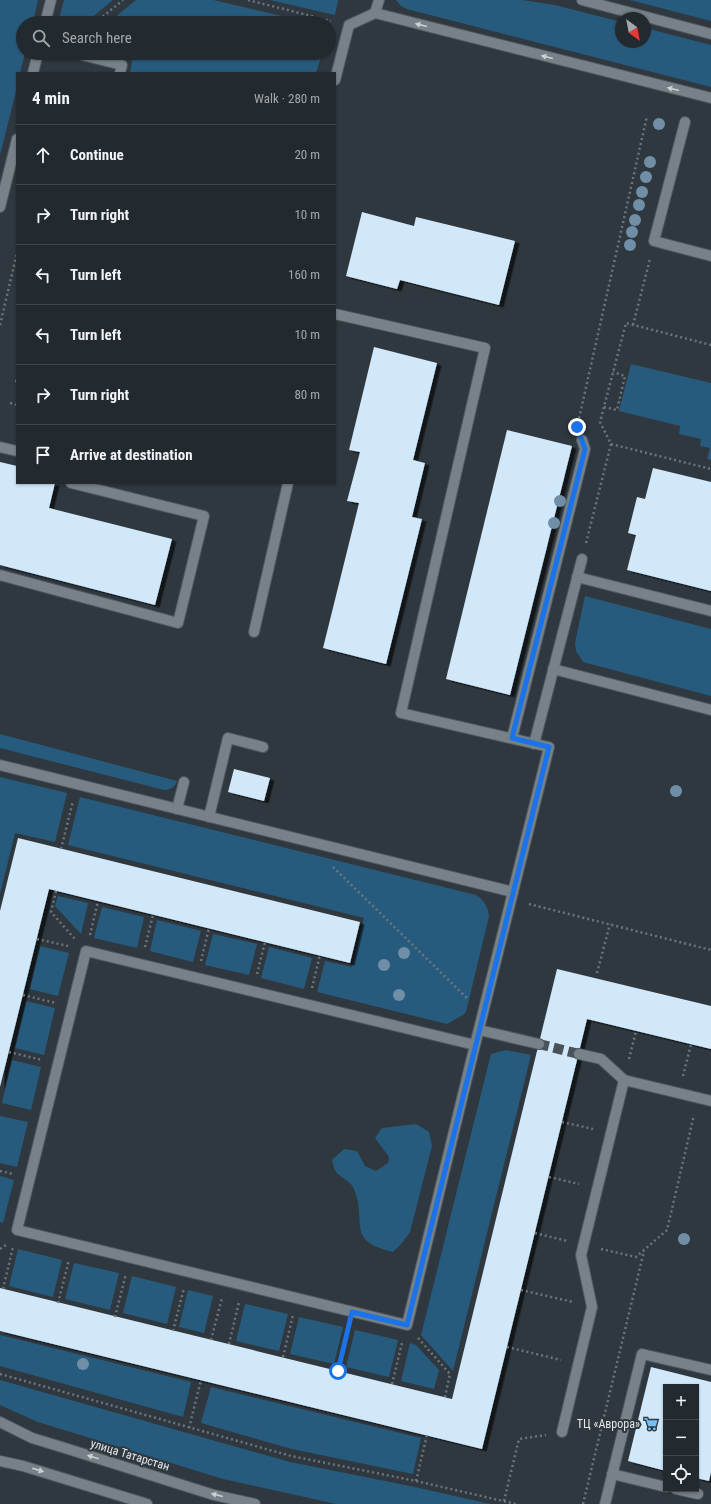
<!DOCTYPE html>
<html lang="en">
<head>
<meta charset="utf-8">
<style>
	body { margin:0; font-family:"Roboto Condensed",sans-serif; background:#2b3237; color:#f1f3f6 }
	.controls { position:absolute; right:12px; bottom:12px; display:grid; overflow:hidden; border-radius:0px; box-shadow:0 1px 3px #0004 }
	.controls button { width:36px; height:36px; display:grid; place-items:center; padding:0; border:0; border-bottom:1px solid #40464b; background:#232a2f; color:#f1f3f6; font:20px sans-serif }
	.compass { position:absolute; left:615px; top:12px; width:36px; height:36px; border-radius:50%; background:#232a2f; box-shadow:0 1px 3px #0004; rotate:148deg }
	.stop { position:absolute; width:12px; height:12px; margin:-9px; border:3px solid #1a73e8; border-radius:50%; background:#fff }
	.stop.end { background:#1a73e8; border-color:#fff; box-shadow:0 1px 4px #0008 }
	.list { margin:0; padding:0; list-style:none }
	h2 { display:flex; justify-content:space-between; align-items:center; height:52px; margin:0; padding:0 16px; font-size:17px }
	h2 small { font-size:13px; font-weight:400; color:#a3a7aa }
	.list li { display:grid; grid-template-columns:26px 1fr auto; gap:12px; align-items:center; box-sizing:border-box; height:60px; padding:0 16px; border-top:1px solid #40464b }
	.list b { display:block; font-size:15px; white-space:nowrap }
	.list em { font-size:13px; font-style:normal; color:#a3a7aa }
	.icon { flex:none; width:22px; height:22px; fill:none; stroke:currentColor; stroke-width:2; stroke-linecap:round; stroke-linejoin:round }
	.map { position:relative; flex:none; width:711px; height:1504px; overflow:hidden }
	.search { position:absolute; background:#232a2f; box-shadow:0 1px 3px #0004; left:16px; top:16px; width:320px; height:44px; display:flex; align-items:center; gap:10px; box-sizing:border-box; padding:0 14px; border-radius:22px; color:#a3a7aa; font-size:15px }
	.panel { position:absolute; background:#232a2f; box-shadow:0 1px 3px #0004; left:16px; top:72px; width:320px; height:412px; border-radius:0px }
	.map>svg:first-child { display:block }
</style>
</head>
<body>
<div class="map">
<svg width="711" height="1504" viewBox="0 0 711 1504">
	<defs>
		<filter id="shadow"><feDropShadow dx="4.5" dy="2.5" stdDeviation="0" flood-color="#0009"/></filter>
	</defs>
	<rect width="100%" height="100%" fill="#2f383f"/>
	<g fill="#275b7e">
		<polygon points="0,0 38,0 33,23 23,23 23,53 25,53 20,73 17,73 17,87 0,155"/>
		<polygon points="64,0 113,0 85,23 58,23"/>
		<polygon points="136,0 213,0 311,23 108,23"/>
		<polygon points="270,0 338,0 335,15"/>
		<polygon points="396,0 522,0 555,5 621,22 621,42 645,42 645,28 711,45 711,87 407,9 401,6"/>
		<polygon points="630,0 711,0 711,21"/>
		<polygon points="109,53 322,53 316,73 130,73 132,61"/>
		<polygon points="631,364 711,383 711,460 707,459 710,448 700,446 701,439 679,434 680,426 619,411"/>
		<polygon points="585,596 711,629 711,696 583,662 576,651 575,643"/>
		<path d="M0 734 177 781C175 787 170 790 164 790L0 748Z"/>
		<polygon points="0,777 67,793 55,842 15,833 0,894"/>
		<path d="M80 797 476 895C484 900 488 906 489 916L466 1012 463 1015 447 1024 317 992 325 961 352 967 364 918 68 845Z"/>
		<polygon points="58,896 88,903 81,934 55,906"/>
		<polygon points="102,907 144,917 137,948 94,938"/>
		<polygon points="157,920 201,931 193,962 150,951"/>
		<polygon points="213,934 257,944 249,975 205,965"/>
		<polygon points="40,946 69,953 58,996 30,989"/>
		<polygon points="269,947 312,958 304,989 261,978"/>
		<polygon points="26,1001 55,1008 44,1055 15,1048"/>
		<polygon points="506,1050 531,1055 453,1371 421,1335 491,1054"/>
		<polygon points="12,1060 41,1067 31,1110 2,1103"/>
		<polygon points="0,1116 28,1122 17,1167 0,1163"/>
		<path d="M416 1124 429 1132 432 1146 410 1232 402 1243 393 1252C344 1240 368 1223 354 1189 351 1181 341 1178 336 1172 334 1169 333 1164 332 1160L344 1149 357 1151 365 1166 376 1171 388 1163 389 1157 375 1138 382 1128Z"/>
		<polygon points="0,1176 14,1180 3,1223 0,1222"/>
		<polygon points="18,1249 62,1260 53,1297 9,1286"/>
		<polygon points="74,1263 119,1273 110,1310 65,1299"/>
		<polygon points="132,1276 176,1287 167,1324 123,1313"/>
		<polygon points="188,1290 213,1296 204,1333 179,1327"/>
		<polygon points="245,1304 288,1314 279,1351 236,1341"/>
		<polygon points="299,1317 343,1327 334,1364 290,1354"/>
		<polygon points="355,1330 398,1340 389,1377 346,1367"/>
		<polygon points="0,1335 191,1382 183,1417 0,1366"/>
		<polygon points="410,1343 416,1345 439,1370 434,1389 401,1381"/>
		<polygon points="0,1380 290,1462 415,1487 490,1504 336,1504 223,1479 38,1422 0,1405"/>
		<polygon points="211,1387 421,1438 413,1474 292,1449 201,1423"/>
	</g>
	<g fill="#d0e8fa" filter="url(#shadow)">
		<polygon points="362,212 414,226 416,217 515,241 499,305 400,280 397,289 346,276"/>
		<polygon points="374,347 437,363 413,460 425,463 412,517 422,519 386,664 323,648 359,503 347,501 360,452 349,450"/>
		<polygon points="507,430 572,446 510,695 446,679"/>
		<polygon points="0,462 17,466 17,483 55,483 49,508 172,539 155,605 0,565"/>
		<polygon points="653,468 711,482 711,591 627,570 636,535 628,533 637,497 645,499"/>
		<polygon points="234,769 270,778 264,801 228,792"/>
		<polygon points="18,838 360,922 350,963 49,889 0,1087 0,911"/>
		<polygon points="557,969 711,1006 711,1049 587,1019 482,1449 0,1331 0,1288 452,1399"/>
		<polygon points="651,1367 711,1382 711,1472 709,1481 696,1478 696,1387 666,1387 666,1471 628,1461"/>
	</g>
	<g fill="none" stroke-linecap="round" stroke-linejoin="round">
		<polyline stroke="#4a5259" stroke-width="10" stroke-dasharray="10 5" stroke-linecap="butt" points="539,1044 579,1054"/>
		<g stroke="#50575d" stroke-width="12">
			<g id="minor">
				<polyline points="582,0 711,34"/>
				<polyline points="375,13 379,0"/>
				<polyline points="45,23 51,0"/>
				<polyline points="74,53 122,65 120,73"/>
				<polyline points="33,73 38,53"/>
				<polyline points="335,80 349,25 375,13 711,98"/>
				<polyline points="685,122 654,241 711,256"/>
				<polyline points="0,207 17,139"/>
				<polyline points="335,314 485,348 401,713 549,747 475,1045 86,951 17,1230 407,1325 475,1045"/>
				<polyline points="0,447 17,451"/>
				<polyline points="0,575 178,623 204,516 71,483"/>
				<polyline points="577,577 711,611"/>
				<polyline points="254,632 288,483"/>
				<polyline points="553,669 711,710"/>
				<polyline points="512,738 585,449 582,440"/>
				<polyline points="534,744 582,559"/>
				<polyline points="0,765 513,892"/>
				<polyline points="177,809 184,782"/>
				<polyline points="209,817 228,738 263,747"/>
				<polyline points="479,1030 539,1044"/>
				<polyline points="579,1054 601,1059 624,1080"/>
				<polyline points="0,1422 32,1438 68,1449 214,1495 255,1504"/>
				<polyline points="562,1432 592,1307 581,1255 624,1080 711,1101"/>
				<polyline points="0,1461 23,1466 147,1504"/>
				<polyline points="612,1474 666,1487"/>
				<polyline points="676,1489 698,1494"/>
				<polyline points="605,1504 642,1354 711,1370"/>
			</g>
		</g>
		<g stroke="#6d757b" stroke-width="2.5" stroke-dasharray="2 3" stroke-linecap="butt">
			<polyline points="248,0 331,21"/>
			<polyline points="95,23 123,0"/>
			<polyline points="0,325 17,253"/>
			<polyline points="633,325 650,259"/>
			<polyline points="15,381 17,381"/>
			<polyline points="10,403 17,405"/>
			<polyline points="604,407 617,410 625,376 613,372"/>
			<polyline points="578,423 647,116"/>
			<polyline points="611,444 711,469"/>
			<polyline points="586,543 611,444 600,422 626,323 711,345"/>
			<polyline points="61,849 73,801"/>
			<polyline points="333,867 468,999"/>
			<polyline points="56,891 51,912 75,939"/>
			<polyline points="529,904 711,950"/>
			<polyline points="90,935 98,901"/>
			<polyline points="37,939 68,946"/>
			<polyline points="145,947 153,915"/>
			<polyline points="201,961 209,928"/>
			<polyline points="597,973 610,924"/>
			<polyline points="257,974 265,942"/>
			<polyline points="312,988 320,955"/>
			<polyline points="23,995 56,1003"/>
			<polyline points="9,1052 42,1060"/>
			<polyline points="629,1059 636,1031"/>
			<polyline points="683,1076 691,1044"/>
			<polyline points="562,1122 593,1129"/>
			<polyline points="0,1171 13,1174"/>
			<polyline points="549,1177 579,1184"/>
			<polyline points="535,1233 567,1241"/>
			<polyline points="0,1249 6,1245"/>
			<polyline points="601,1249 636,1257 667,1230 694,1115"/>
			<polyline points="3,1289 13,1247"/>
			<polyline points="521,1290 573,1302"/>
			<polyline points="58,1303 69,1260"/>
			<polyline points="115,1317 126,1274"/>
			<polyline points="173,1331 184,1288"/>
			<polyline points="418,1338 450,1374 445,1397"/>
			<polyline points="211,1340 222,1298"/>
			<polyline points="229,1344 239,1302"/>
			<polyline points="507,1347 561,1360"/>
			<polyline points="283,1357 293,1315"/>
			<polyline points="338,1371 348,1328"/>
			<polyline points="0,1374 291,1456 416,1481 516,1504"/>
			<polyline points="392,1384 402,1343"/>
			<polyline points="189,1428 201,1380"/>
			<polyline points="416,1481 427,1435"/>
			<polyline points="504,1501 519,1439 546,1435"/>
			<polyline points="583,1504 644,1251"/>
		</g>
		<use href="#minor" stroke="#768188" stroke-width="10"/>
	</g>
	<g fill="#708fa6">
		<circle cx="659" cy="124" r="6"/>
		<circle cx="650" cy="162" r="6"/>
		<circle cx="646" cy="177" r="6"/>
		<circle cx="642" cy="192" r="6"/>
		<circle cx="639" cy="205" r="6"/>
		<circle cx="635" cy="220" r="6"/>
		<circle cx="632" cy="232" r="6"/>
		<circle cx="630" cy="245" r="6"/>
		<circle cx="560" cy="501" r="6"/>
		<circle cx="554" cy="523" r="6"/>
		<circle cx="676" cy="791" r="6"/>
		<circle cx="404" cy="953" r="6"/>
		<circle cx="384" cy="965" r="6"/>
		<circle cx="399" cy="995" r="6"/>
		<circle cx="684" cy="1239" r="6"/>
		<circle cx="83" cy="1364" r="6"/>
	</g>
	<defs><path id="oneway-solid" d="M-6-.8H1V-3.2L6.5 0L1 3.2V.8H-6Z"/></defs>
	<g fill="#ccd3d8">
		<use href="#oneway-solid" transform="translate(421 25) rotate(-166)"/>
		<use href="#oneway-solid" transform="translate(547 57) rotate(-166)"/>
		<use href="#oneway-solid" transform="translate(673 89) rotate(-166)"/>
		<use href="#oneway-solid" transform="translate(93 1457) rotate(-163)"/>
		<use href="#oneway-solid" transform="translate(38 1470) rotate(17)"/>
		<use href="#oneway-solid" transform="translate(217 1495) rotate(-166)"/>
	</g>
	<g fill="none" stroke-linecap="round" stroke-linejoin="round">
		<polyline stroke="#1a73e8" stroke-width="5" points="338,1371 352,1312 407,1325 549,747 512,738 585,449 577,427"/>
	</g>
	<defs>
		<g id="supermarket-bare" transform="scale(1.08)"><path d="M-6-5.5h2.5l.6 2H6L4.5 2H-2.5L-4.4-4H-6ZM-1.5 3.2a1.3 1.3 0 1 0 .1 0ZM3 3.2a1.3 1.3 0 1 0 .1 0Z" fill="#74c0f6" stroke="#2f383f" stroke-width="2.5" paint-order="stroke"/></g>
	</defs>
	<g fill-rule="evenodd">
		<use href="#supermarket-bare" x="651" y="1424"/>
	</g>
	<g text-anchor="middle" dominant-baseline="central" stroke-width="4" stroke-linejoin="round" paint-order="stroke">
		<g font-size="12" fill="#e2e8ec" stroke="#2f383f" text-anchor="end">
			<text x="640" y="1424">ТЦ «Аврора»</text>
		</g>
		<g font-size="12" fill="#e2e8ec" stroke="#2f383f">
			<text transform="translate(130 1455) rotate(17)">улица Татарстан</text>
		</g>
	</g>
</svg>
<div class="controls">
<button>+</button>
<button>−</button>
<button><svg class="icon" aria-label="locate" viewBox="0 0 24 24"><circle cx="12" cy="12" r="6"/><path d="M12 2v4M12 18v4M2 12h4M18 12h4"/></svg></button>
</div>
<svg class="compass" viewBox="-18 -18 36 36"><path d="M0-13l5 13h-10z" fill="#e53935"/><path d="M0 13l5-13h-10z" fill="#a3a7aa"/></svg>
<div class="stop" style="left:338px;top:1371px"></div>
<div class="stop end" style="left:577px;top:427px"></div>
<div class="search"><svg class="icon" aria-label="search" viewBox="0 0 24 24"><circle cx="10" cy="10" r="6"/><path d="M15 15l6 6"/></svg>Search here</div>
<section class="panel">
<h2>4 min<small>Walk · 280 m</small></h2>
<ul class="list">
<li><svg class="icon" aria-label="ahead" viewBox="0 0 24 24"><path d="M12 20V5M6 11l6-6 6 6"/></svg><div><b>Continue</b></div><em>20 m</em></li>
<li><svg class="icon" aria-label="right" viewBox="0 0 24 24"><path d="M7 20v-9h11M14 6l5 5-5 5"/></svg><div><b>Turn right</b></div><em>10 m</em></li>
<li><svg class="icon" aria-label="left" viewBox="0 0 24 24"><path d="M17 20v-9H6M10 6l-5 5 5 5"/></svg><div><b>Turn left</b></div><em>160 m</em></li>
<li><svg class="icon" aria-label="left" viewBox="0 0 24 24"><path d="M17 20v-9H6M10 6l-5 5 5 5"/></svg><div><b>Turn left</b></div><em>10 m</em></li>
<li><svg class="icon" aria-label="right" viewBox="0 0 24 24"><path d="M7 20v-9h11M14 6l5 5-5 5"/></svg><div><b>Turn right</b></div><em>80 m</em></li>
<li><svg class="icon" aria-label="arrive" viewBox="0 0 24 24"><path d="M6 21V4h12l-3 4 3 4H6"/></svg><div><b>Arrive at destination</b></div></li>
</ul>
</section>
</div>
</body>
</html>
